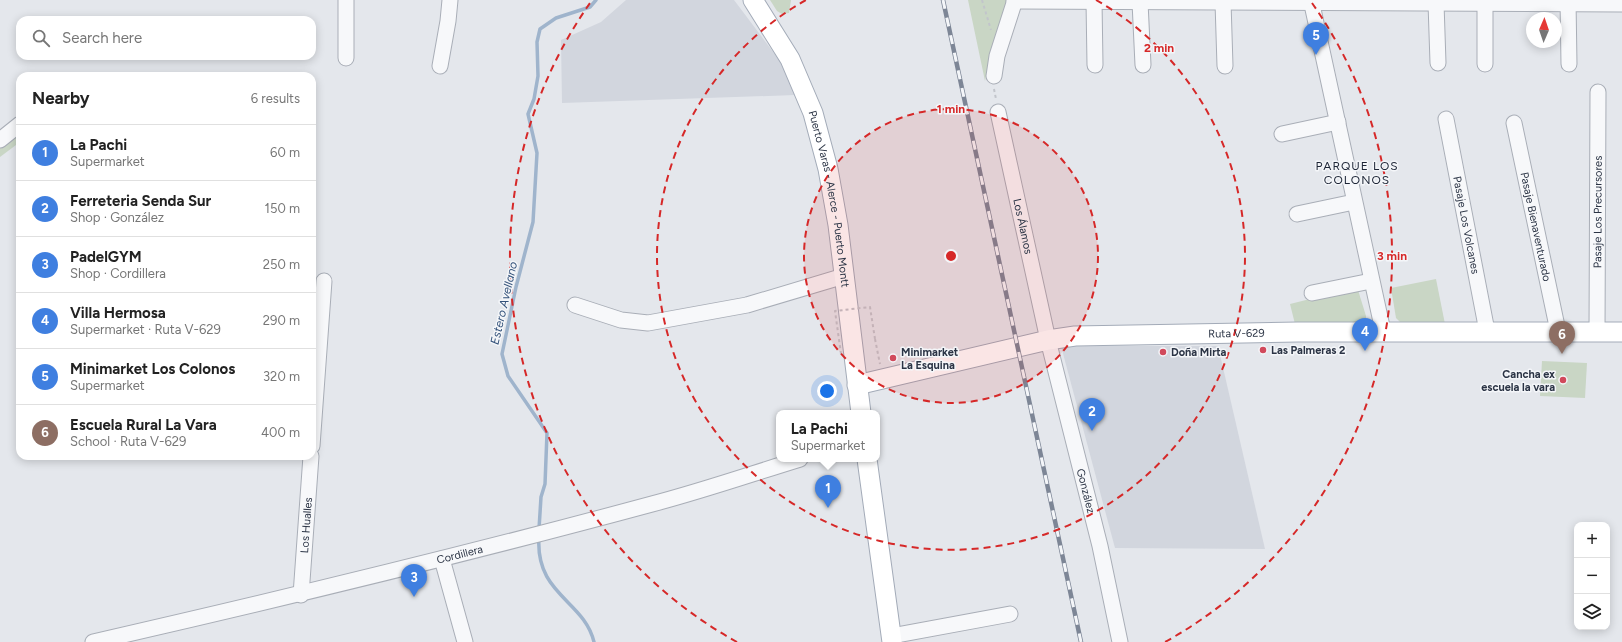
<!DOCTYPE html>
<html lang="en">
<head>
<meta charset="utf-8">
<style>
	body { margin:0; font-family:Figtree,sans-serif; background:#f6f6f6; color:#222 }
	.controls { position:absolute; right:12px; bottom:12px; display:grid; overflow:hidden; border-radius:8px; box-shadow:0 2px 10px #0003 }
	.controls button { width:36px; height:36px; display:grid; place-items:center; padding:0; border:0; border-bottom:1px solid #e0e0e0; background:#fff; color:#222; font:20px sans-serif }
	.compass { position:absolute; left:1526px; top:12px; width:36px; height:36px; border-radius:50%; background:#fff; box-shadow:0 2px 10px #0003; rotate:2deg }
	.you { position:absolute; left:827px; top:391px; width:14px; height:14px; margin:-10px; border:3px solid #fff; border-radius:50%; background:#1a73e8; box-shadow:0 0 0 6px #1a73e833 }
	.badge { display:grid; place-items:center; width:26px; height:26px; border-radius:50%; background:#d1495b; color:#fff; font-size:13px; font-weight:700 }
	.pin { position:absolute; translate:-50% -33px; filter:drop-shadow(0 1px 2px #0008) }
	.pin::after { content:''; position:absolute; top:21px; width:14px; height:12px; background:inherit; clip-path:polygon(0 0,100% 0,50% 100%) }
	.popup { position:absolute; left:776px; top:410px; width:104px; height:52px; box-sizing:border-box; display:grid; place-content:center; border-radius:8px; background:#fff; filter:drop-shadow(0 1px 3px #0005); font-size:13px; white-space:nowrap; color:#767676 }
	.popup b { font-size:15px; color:#222 }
	.popup::after { content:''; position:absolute; left:50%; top:100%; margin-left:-8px; border:8px solid transparent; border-top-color:#fff }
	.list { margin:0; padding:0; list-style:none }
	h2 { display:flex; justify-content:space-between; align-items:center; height:52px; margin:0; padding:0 16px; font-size:17px }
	h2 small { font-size:13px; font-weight:400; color:#767676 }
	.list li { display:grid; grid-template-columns:26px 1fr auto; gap:12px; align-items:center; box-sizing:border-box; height:56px; padding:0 16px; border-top:1px solid #e0e0e0 }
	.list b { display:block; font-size:15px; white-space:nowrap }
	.list p { margin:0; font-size:13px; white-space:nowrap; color:#767676 }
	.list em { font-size:13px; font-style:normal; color:#767676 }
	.icon { flex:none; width:22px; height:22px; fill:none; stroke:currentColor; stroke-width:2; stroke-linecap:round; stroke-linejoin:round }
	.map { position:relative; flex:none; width:1622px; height:642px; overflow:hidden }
	.search { position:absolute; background:#fff; box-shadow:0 2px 10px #0003; left:16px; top:16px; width:300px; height:44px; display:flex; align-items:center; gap:10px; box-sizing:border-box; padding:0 14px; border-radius:12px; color:#767676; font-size:15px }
	.panel { position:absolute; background:#fff; box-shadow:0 2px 10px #0003; left:16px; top:72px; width:300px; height:388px; border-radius:12px }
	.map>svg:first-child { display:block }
</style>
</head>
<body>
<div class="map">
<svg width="1622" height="642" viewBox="0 0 1622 642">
	<rect width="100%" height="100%" fill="#e4e7ec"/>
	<g fill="#d2d6de">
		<polygon points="626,0 734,0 780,61 795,95 562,103 561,40 601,22"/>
		<polygon points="1061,346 1218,346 1265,549 1115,548"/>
	</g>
	<g fill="#c9d6c5">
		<polygon points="770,0 791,0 789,13 782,14 777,11"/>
		<polygon points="968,0 1009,0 989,61 985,81"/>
		<polygon points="0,132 20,132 20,142 0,157"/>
		<polygon points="1436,279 1445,324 1401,323 1396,318 1391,288"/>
		<polygon points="1354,288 1358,290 1366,316 1366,325 1295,324 1290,304"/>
		<polygon points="1542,361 1587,363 1585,398 1540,396"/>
	</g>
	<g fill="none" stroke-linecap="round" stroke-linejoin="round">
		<g stroke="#9fb4cc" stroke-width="3.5">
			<polyline points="539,529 541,497 545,484 547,433 508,376 502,354 516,287 533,222 537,153 528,114 534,99 538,76 537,42 540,29 556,18 590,7 596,0"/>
			<path d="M539 537C535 595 584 600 594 642"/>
		</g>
		<g stroke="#a9aeb7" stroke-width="17">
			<g id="minor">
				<polyline points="346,0 346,58"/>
				<polyline points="1311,0 1383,331"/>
				<polyline points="1568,0 1569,64"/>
				<polyline points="1014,1 1622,4"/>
				<polyline points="1094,1 1095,65"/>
				<polyline points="1140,2 1143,65"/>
				<polyline points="1223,2 1225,66"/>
				<polyline points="1436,3 1438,63"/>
				<polyline points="1485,3 1485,64"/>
				<polyline points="440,66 448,21 450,0"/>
				<polyline points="994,76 997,56 1015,0"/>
				<path id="s1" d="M998 112 1048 340 1100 546 1120 642"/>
				<path id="s2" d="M1446 119 1487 331"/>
				<path id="s3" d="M1514 123 1558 331"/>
				<polyline points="1282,134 1338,122"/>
				<polyline points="0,140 20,124"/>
				<polyline points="1297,214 1354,202"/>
				<polyline points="1312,293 1371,281"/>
				<polyline points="575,305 621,320 648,323 747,305 844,276"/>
				<path id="s4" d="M1597 332 1598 92"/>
				<polyline points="312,446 324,281"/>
				<polyline points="442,559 465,642"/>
				<path id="s5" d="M301 595 311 456"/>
				<polyline points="891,636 1010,614"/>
				<path id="s6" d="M93 642C281 599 467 554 652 504 702 491 751 474 800 459"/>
			</g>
		</g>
		<g stroke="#a3abb8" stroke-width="21">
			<g id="major">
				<path id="s7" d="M753 0 790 59 813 113 828 169 838 225 861 413"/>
				<path id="s8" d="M857 385 1048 340 1075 336 1298 332H1622"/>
				<polyline points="867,459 892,642"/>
			</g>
		</g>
		<g stroke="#c2c5cb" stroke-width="2" stroke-dasharray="3 3" stroke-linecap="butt">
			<polyline points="982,0 991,30"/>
			<polyline points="994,89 996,99"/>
			<polyline points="875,339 880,364"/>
		</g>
		<use href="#minor" stroke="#f7f8fa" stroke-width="15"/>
		<use href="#major" stroke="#fff" stroke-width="19"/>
		<g stroke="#7d8696" stroke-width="4.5">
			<polyline id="rail" points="943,0 1081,642"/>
		</g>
		<use href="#rail" stroke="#f4f6f9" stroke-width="3" stroke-dasharray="9" stroke-linecap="butt"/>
		<polyline stroke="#c2c5cb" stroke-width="2" stroke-dasharray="3 3" stroke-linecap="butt" points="841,354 835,311 870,307 875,339"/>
	</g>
	<circle cx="951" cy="256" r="147" fill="#d62828" fill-opacity=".12"/>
	<g fill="none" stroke="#d62828" stroke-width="2" stroke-dasharray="7 5">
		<circle cx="951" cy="256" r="147"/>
		<path d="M1096 0A294 294 0 1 1 806 0"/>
		<path d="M737 642A441 441 0 0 1 590 3M1312 3A441 441 0 0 1 1165 642"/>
	</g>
	<g fill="#d1495b" stroke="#f4f6f9" stroke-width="1.5">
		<circle cx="1263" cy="350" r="4"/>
		<circle cx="1163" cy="352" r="4"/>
		<circle cx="893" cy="358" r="4"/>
		<circle cx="1563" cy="380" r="4"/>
	</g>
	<g text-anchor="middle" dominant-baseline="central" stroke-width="3" stroke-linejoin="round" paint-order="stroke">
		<g font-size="11" fill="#2b3445" stroke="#f4f6f9">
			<text stroke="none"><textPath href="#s7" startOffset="216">Puerto Varas - Alerce - Puerto Montt</textPath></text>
			<text stroke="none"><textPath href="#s4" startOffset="120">Pasaje Los Precursores</textPath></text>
			<text stroke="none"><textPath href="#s2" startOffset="108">Pasaje Los Volcanes</textPath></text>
			<text stroke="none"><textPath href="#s1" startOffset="117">Los Álamos</textPath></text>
			<text stroke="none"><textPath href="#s3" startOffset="106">Pasaje Bienaventurado</textPath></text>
			<text stroke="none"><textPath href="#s8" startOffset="385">Ruta V-629</textPath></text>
			<text stroke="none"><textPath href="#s1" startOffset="389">González</textPath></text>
			<text stroke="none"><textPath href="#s5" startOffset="70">Los Hualles</textPath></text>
			<text stroke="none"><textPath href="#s6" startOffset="377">Cordillera</textPath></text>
		</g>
		<g font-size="11" font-weight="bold" fill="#2b3445" stroke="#f4f6f9" text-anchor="start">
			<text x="1271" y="350">Las Palmeras 2</text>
			<text x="901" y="352">Minimarket<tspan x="901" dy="13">La Esquina</tspan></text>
			<text x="1171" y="352">Doña Mirta</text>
			<text x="1555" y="374" text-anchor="end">Cancha ex<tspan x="1555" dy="13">escuela la vara</tspan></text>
		</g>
		<g font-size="12" letter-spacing="1" fill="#1d2536" stroke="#f4f6f9">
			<text x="1357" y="166">PARQUE LOS<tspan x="1357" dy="14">COLONOS</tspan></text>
		</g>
		<g font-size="12" font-style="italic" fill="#34527a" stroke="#f4f6f9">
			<text transform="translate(504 303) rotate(-77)">Estero Avellano</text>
		</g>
	</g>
	<circle cx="951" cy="256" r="6" fill="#d62828" stroke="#f4f6f9" stroke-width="2"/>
	<g font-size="12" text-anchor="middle" font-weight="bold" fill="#d62828" stroke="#f4f6f9" stroke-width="3" stroke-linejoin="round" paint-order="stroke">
		<text x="1159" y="52">2 min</text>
		<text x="951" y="113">1 min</text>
		<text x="1392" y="260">3 min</text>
	</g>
</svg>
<div class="controls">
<button>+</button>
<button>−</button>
<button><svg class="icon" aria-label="layers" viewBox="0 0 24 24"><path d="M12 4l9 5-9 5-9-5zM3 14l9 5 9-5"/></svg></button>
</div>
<svg class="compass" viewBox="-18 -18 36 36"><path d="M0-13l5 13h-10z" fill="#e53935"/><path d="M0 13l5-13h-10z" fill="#767676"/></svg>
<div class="you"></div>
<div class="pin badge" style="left:828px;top:508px;background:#3f7fe0">1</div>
<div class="popup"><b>La Pachi</b>Supermarket</div>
<div class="pin badge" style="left:1092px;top:431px;background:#3f7fe0">2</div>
<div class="pin badge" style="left:414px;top:597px;background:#3f7fe0">3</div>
<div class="pin badge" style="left:1365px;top:351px;background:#3f7fe0">4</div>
<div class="pin badge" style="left:1316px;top:55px;background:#3f7fe0">5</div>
<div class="pin badge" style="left:1562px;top:354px;background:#8d6e63">6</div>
<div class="search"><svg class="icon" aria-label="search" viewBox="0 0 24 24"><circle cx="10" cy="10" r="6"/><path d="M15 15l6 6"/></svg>Search here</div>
<section class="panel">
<h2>Nearby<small>6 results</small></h2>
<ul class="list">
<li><span class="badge" style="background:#3f7fe0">1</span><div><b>La Pachi</b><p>Supermarket</p></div><em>60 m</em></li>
<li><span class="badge" style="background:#3f7fe0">2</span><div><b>Ferreteria Senda Sur</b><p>Shop · González</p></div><em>150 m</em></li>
<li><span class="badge" style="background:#3f7fe0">3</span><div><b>PadelGYM</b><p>Shop · Cordillera</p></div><em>250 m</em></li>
<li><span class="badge" style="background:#3f7fe0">4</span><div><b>Villa Hermosa</b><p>Supermarket · Ruta V-629</p></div><em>290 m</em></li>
<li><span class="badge" style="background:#3f7fe0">5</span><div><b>Minimarket Los Colonos</b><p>Supermarket</p></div><em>320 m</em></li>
<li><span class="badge" style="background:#8d6e63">6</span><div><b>Escuela Rural La Vara</b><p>School · Ruta V-629</p></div><em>400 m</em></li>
</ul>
</section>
</div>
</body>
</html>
